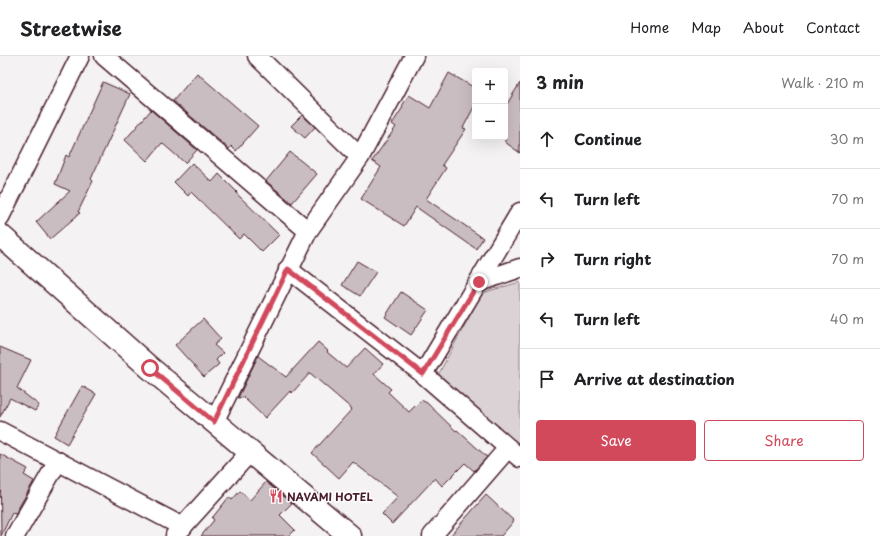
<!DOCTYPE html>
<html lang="en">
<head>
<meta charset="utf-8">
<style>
	body { margin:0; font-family:"Playpen Sans",sans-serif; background:#f6f6f6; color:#202124 }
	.controls { position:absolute; right:12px; top:12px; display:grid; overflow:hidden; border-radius:4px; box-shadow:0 4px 16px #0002 }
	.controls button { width:36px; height:36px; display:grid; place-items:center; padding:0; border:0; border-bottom:1px solid #e0e0e0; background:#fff; color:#202124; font:20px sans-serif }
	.stop { position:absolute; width:12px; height:12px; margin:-9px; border:3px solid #d1495b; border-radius:50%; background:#fff }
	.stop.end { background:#d1495b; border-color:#fff; box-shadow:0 1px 4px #0008 }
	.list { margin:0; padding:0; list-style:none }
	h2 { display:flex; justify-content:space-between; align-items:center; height:52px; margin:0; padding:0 16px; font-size:17px }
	h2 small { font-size:13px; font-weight:400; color:#757577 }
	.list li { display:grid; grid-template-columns:26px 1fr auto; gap:12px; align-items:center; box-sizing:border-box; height:60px; padding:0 16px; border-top:1px solid #e0e0e0 }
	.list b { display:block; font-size:15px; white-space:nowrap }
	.list em { font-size:13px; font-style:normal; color:#757577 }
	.actions { display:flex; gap:8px; padding:12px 16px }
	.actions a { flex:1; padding:9px 0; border:1px solid #d1495b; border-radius:4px; text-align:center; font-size:14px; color:#d1495b }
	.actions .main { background:#d1495b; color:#fff }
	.icon { flex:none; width:22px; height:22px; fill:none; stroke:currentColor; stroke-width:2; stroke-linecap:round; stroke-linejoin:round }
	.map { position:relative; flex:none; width:520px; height:480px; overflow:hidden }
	header { display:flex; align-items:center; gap:24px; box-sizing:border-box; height:56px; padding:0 20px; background:#fff; border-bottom:1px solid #e0e0e0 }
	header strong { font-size:19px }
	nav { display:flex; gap:22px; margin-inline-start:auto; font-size:14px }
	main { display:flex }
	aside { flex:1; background:#fff }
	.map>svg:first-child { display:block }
</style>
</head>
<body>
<header>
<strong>Streetwise</strong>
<nav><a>Home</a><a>Map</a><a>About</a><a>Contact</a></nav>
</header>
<main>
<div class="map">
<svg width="520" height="480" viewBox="0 0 520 480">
	<rect width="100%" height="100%" fill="#f4f2f2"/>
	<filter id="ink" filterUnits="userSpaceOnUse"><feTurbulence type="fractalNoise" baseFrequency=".025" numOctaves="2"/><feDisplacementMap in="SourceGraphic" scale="8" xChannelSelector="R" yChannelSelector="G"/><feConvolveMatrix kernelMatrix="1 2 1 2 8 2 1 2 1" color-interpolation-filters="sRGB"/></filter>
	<g filter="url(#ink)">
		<polygon fill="#dbd2d5" stroke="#927880" points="520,226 520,391 438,319 482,237"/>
		<g fill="#cabdc1" stroke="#4a1f2b">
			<polygon points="197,17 258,70 236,95 231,90 229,93 173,45"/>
			<polygon points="449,17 475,32 475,49 463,72 466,73 442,109 446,112 426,143 483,182 476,193 416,151 404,170 361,143 381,111 372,105 396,71 392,68 403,51 402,50 409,39 430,52"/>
			<polygon points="103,26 130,38 91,123 93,125 78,156 80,157 50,183 36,166 70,135 55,128 66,99 69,101"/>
			<polygon points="520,27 520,97 505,86 505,51"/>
			<polygon points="151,54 197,94 185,107 162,87 147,105 125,84"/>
			<polygon points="302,59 315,71 305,82 291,70"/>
			<polygon points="290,96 317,118 292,147 266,125"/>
			<polygon points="192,107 212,126 219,118 237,136 236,137 279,179 262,196 244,178 239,183 191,136 188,140 174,126"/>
			<polygon points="357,205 376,216 360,240 342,229"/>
			<polygon points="401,236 428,254 411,279 385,261"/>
			<polygon points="203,263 221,283 214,289 223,297 216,304 219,308 204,321 175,289"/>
			<polygon points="318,286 328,295 327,296 346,312 365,292 383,308 374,318 391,333 388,336 409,356 421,344 427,347 456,375 457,374 487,401 474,415 465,407 442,430 435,422 392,468 382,458 398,441 353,406 339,422 312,397 352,353 310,317 292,337 290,335 265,362 243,341 238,342 258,300 286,321"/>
			<polygon points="0,291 31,304 17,332 39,349 35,355 10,342 0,361"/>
			<polygon points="82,330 96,338 67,388 54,380"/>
			<polygon points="0,398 28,413 24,419 34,425 15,458 12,457 1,480"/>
			<polygon points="266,426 292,447 280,459 295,474 289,480 201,480 214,464 212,462 229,441 232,444 240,435 250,444"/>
			<polygon points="486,439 514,465 501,480 450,480"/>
		</g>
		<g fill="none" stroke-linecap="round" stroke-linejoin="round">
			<g stroke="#4a1f2b" stroke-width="21">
				<g id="street">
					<polyline points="104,0 308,175"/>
					<polyline points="257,0 360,101"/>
					<polyline points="0,161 80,0"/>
					<polyline points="288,213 423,318 520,402"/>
					<polyline points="479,226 520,212"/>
					<polyline points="423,318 520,156"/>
					<polyline points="214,366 308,175 360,101 414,0"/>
					<polyline points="0,375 183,471"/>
					<polyline points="175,479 250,396"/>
					<polyline points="15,480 58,405"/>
					<polyline points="432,480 508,392"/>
				</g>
			</g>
			<g stroke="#4a1f2b" stroke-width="25">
				<polyline id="secondary" points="0,179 150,312 350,480"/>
			</g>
			<use href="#street" stroke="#fff" stroke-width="18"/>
			<use href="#secondary" stroke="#fff" stroke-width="22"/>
		</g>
	</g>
	<g fill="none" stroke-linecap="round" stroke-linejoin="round" filter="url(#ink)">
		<polyline stroke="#d1495b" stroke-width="5" points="150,312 214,366 288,213 423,318 479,226"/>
	</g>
	<defs>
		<g id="restaurant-bare" transform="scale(1.08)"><path d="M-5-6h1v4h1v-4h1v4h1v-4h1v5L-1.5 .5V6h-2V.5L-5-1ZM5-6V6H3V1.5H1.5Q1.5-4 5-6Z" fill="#d1495b" stroke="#fff" stroke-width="2.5" paint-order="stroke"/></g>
	</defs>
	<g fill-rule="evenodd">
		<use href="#restaurant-bare" x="276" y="440"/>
	</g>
	<g text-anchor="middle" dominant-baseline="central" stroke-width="3" stroke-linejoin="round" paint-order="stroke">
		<g font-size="11" font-weight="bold" fill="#4a1f2b" stroke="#fff" text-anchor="start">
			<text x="287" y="440">NAVAMI HOTEL</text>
		</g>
	</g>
</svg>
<div class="controls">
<button>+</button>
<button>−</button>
</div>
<div class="stop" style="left:150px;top:312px"></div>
<div class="stop end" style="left:479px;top:226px"></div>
</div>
<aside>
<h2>3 min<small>Walk · 210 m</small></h2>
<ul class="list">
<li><svg class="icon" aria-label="ahead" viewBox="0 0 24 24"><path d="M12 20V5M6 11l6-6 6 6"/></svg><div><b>Continue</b></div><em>30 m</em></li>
<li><svg class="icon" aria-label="left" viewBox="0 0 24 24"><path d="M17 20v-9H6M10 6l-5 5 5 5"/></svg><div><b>Turn left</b></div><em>70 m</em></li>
<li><svg class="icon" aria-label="right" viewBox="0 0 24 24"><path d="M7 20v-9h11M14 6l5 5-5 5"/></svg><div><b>Turn right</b></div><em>70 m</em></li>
<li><svg class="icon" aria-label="left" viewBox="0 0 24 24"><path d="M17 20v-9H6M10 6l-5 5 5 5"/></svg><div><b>Turn left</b></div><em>40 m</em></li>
<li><svg class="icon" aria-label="arrive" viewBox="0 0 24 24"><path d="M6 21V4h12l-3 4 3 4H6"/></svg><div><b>Arrive at destination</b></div></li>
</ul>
<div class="actions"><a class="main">Save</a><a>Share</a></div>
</aside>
</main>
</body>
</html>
